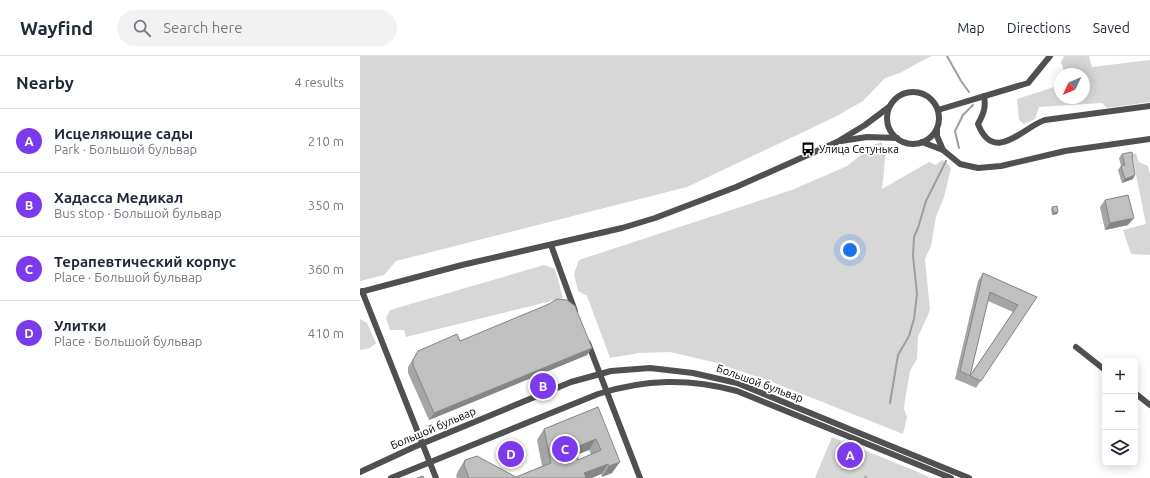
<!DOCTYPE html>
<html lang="en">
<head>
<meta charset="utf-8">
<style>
	body { margin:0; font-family:Ubuntu,sans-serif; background:#f2f2f3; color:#1f2937 }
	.controls { position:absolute; right:12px; bottom:12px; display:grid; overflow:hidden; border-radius:6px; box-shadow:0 2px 10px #0003 }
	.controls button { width:36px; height:36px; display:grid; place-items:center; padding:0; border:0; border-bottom:1px solid #e0e1e3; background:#fff; color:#1f2937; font:20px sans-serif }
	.compass { position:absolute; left:694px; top:12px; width:36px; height:36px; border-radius:50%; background:#fff; box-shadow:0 2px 10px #0003; rotate:226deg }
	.you { position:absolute; left:490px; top:194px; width:14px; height:14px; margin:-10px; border:3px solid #fff; border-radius:50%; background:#1a73e8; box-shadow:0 0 0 6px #1a73e833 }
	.badge { display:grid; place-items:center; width:26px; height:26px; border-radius:50%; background:#7c3aed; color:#fff; font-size:13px; font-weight:700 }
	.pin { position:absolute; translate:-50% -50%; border:2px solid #fff; box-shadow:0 1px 4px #0006 }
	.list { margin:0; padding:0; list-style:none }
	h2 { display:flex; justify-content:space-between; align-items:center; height:52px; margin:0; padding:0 16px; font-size:17px }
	h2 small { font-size:13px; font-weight:400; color:#747a83 }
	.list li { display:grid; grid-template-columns:26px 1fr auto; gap:12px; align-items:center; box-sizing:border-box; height:64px; padding:0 16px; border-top:1px solid #e0e1e3 }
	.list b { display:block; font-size:15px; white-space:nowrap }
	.list p { margin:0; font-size:13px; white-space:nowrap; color:#747a83 }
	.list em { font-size:13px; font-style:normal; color:#747a83 }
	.icon { flex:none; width:22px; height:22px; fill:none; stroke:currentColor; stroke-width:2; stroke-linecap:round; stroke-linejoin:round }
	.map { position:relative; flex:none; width:790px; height:422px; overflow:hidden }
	header { display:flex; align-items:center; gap:24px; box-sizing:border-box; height:56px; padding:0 20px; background:#fff; border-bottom:1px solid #e0e1e3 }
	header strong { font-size:19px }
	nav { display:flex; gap:22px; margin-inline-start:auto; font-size:14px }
	.search { width:280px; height:36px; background:#f2f2f3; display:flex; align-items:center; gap:10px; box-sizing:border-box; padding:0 14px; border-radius:22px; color:#747a83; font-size:15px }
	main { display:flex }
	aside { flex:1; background:#fff }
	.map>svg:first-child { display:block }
</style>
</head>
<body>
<header>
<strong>Wayfind</strong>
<div class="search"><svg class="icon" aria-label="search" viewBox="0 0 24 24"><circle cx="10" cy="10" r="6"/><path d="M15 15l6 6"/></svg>Search here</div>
<nav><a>Map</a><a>Directions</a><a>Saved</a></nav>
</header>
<main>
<aside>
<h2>Nearby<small>4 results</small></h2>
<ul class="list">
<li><span class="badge">A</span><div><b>Исцеляющие сады</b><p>Park · Большой бульвар</p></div><em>210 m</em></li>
<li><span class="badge">B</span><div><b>Хадасса Медикал</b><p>Bus stop · Большой бульвар</p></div><em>350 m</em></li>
<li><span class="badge">C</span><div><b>Терапевтический корпус</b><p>Place · Большой бульвар</p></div><em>360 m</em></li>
<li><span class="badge">D</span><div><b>Улитки</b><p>Place · Большой бульвар</p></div><em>410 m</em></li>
</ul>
</aside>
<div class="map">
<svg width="790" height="422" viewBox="0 0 790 422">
	<rect width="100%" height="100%" fill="#fff"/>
	<g fill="#d7d7d7">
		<polygon points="0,0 571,0 540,17 525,22 503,45 473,62 327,131 36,205 24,219 0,225"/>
		<polygon points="704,0 729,0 732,11 790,4 790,46 747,52 742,47 679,51 675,63 664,68 659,64 657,43 694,31 700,38 700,42 724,42 724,18 705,18 701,6"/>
		<polygon points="521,86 526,94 522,133 569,106 576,109 582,104 588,108 591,112 584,141 576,161 571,190 565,203 570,254 558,281 557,303 550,315 545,344 544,353 547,361 543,378 407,324 353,306 310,296 279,297 250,302 227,240 218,235 214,218 219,204 432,134 487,110 512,90"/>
		<polygon points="776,97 779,106 788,110 790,118 790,199 771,198 763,174 786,168 772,99"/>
		<polygon points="184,209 195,213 203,242 46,281 44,274 30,274 26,262 30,254"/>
		<polygon points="0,263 7,267 16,287 10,292 0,294"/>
		<polygon points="472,381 558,416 571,422 455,422"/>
	</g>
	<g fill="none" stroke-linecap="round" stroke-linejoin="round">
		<g stroke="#9e9e9e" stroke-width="2">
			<polyline points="587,0 601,25 609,36"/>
			<polyline points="599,92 595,75 603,59 613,49"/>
			<polyline points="530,347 538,299 549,280 554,263 557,238 553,200 554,181 558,172 566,145 586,105"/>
			<polyline points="505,422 506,421"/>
		</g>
		<g stroke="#505050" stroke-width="6">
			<circle cx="553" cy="62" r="26"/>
			<path d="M624 40C626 51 624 57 618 68 634 109 663 71 685 64L790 50"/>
			<polyline points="578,54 668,27 690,0"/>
			<polyline points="577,74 577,80 583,94"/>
			<polyline points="481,85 507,81 537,82"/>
			<polyline points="562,86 583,94 600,108 618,112 641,110 705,95 790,83"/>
			<polyline points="191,189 215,255"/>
			<polyline points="2,235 76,422"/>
			<polyline points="0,236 102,209 262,172 295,162 376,131 477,86 505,69 529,51"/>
			<polyline points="228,287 280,422"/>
			<polyline points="716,291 745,314"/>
			<polyline points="775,337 790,349"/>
			<polyline points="0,416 54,391 211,326 251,315 290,312 333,317 377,327 609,422"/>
			<path d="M31 422 238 338C285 323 329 322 377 335L591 422"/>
		</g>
	</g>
	<g fill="#a5a5a5" fill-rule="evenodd">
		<polygon points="762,98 772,102 773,123 762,127 758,114 761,110 759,102"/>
		<polygon points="745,144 768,169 745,174 740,151"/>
		<polygon points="692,151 698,156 697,158 692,159 691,153"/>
		<polygon points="623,217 677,241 616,332 605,327 653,256 628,245 610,320 605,327 595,323 618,225"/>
		<polygon points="100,285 232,292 227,299 69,364 48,317 48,311 58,295"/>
		<path d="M238 351 252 417 242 421 241 418 232 422H97L96 420 98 415 105 404 156 421 182 410 177 384 184 373ZM229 394 231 398 218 404 216 399Z"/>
	</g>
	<g fill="#868686">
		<polygon points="775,119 773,123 762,127 765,123"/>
		<polygon points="698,156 697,158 692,159 694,157"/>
		<polygon points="774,162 768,169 745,174 750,167"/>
		<polygon points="232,292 227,299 69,364 74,357"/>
		<polygon points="236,383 229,394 206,403 214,392"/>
		<polygon points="260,406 252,417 242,421 249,410"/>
		<polygon points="248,408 241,418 232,422 221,422 224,417"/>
	</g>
	<g fill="#c0c0c0" stroke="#868686" fill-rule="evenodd">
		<polygon points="772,96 773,101 772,101 775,119 765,123 761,110 765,109 762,98"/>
		<polygon points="768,139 774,162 750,167 745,144"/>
		<polygon points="697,150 698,156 694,157 692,151"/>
		<polygon points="623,217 677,241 621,325 610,320 658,249 630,236 610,320 600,315"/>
		<polygon points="197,243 207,244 215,250 232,292 74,357 53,309 53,304 58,295 97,278 100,285 189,248"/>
		<path d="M238 351 260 406 249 410 248 408 224 417 226 421 225 422H109L104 409 105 404 117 400 156 421 191 407 184 373ZM236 383 241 394 218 404 214 392Z"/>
		<polygon points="63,420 64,422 57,422"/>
	</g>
	<defs>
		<g id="bus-bare" transform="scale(1.08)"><path d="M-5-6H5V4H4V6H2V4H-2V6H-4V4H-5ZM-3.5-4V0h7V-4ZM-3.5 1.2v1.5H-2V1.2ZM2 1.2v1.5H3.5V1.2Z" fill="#000" stroke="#fff" stroke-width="2.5" paint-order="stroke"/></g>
	</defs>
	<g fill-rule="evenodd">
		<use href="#bus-bare" x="448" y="93"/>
	</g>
	<g text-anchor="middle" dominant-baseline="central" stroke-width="3.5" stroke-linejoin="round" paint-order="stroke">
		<g font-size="11" fill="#000" stroke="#fff" text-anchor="start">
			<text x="459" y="93">Улица Сетунька</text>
		</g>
		<g font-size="11" fill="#000" stroke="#fff">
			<text transform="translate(400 327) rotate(20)">Большой бульвар</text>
			<text transform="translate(73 372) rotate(-23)">Большой бульвар</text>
		</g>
	</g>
</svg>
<div class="controls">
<button>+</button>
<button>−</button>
<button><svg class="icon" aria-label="layers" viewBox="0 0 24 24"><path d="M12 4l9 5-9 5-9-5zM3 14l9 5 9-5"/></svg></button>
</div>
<svg class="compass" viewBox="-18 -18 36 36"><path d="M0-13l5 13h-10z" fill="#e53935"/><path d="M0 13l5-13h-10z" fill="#747a83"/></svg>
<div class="you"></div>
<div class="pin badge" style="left:490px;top:399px">A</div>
<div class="pin badge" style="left:183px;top:330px">B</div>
<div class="pin badge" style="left:205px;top:393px">C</div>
<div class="pin badge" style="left:151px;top:398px">D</div>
</div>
</main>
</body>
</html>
